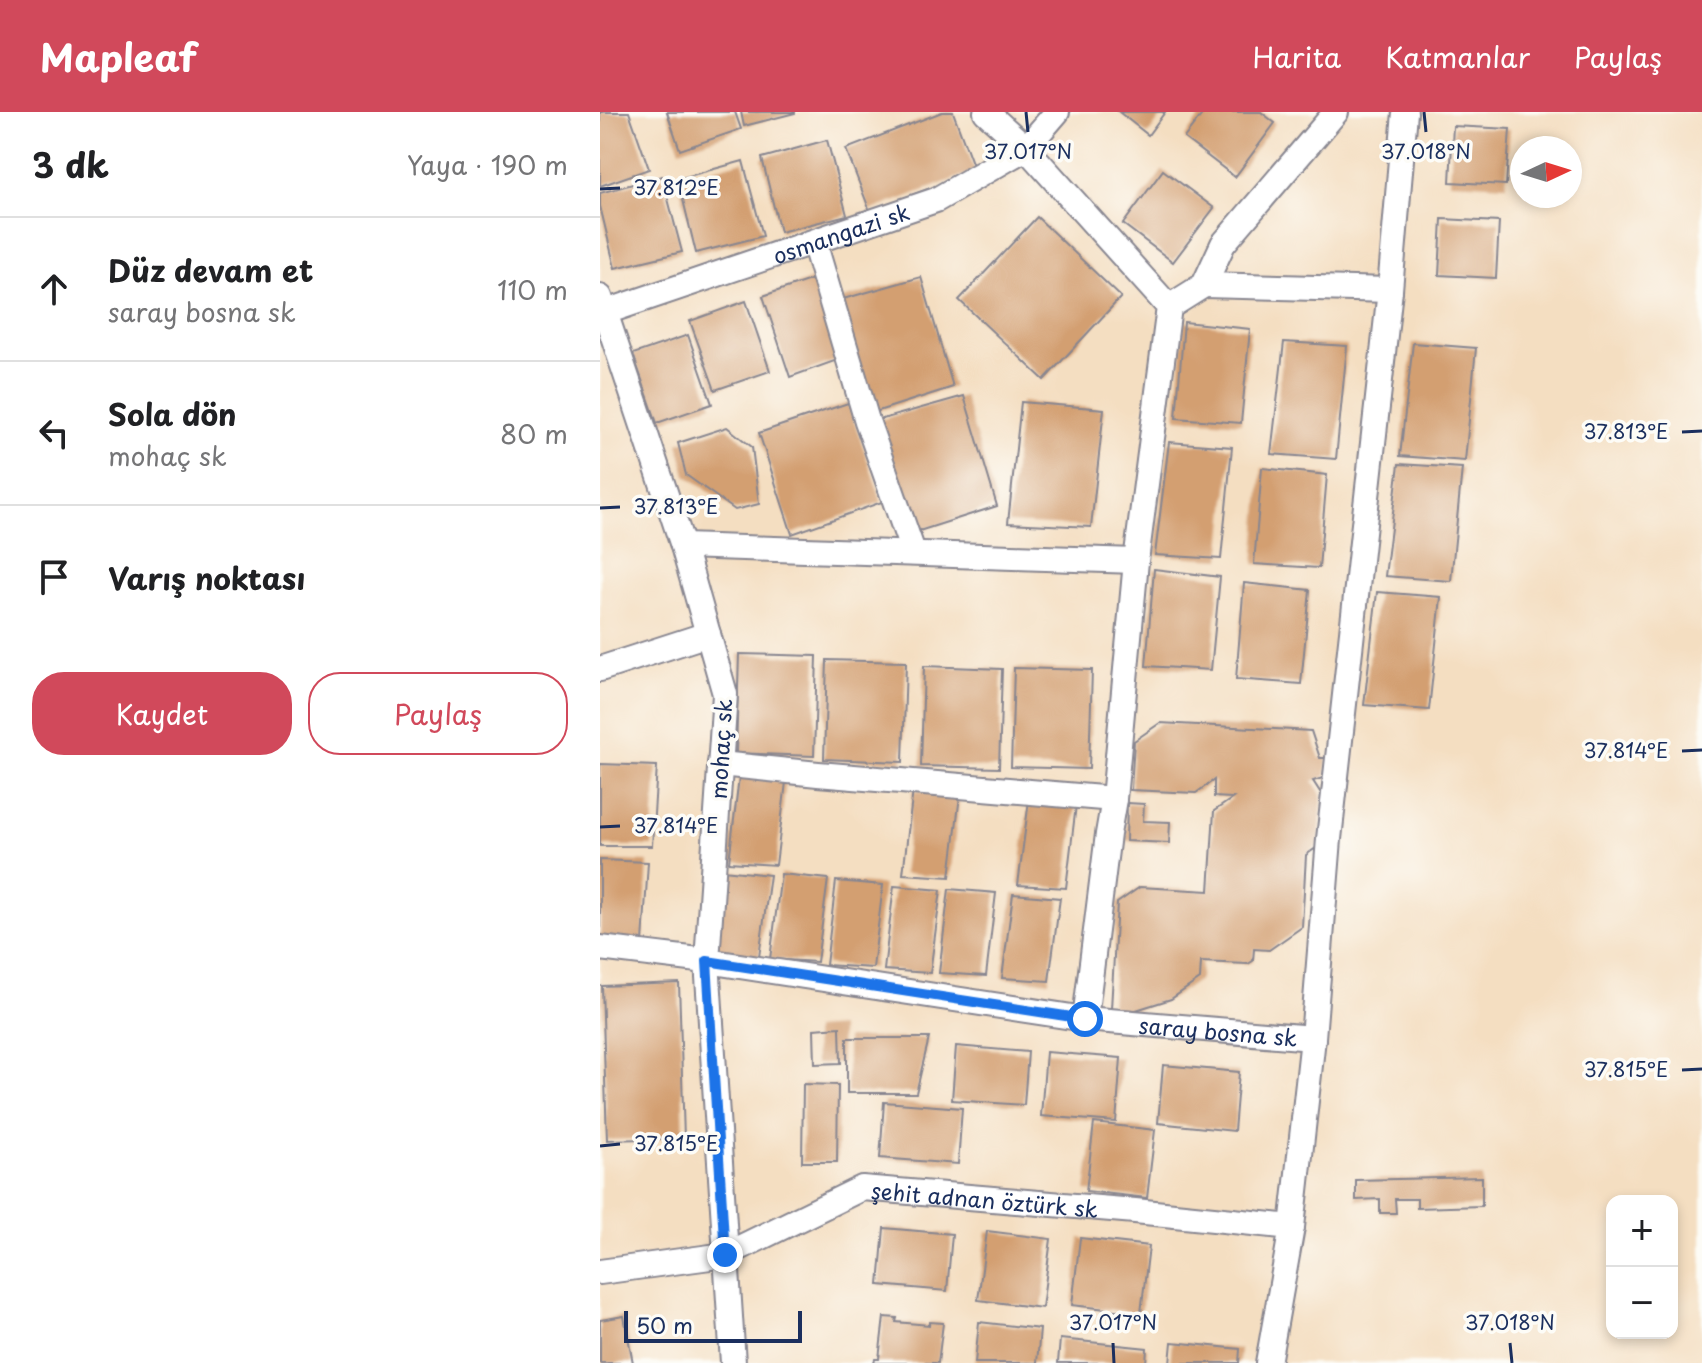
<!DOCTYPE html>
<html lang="tr">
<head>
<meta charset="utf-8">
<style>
	body { margin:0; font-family:"Playpen Sans",sans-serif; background:#f6f6f6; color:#202124 }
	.controls { position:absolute; right:24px; bottom:24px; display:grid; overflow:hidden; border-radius:16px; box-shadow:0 4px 12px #0003 }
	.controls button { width:72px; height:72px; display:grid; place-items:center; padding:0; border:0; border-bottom:2px solid #e0e0e0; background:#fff; color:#202124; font:40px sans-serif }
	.compass { position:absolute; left:910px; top:24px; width:72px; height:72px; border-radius:50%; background:#fff; box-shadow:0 4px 12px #0003; rotate:86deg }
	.scale { position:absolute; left:24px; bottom:20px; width:178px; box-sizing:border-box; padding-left:8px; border:4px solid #1b2f5e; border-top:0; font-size:22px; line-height:28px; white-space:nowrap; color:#1b2f5e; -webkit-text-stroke:6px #fdfcf7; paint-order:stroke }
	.stop { position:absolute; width:24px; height:24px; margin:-18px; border:6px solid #1a73e8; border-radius:50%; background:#fff }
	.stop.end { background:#1a73e8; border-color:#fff; box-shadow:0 2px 8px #0008 }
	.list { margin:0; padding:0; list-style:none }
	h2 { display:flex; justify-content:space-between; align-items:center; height:104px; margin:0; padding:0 32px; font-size:34px }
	h2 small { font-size:26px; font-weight:400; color:#757577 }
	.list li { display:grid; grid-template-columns:52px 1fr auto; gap:24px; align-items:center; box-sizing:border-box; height:144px; padding:0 32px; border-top:2px solid #e0e0e0 }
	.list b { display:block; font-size:30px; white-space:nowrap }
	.list p { margin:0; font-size:26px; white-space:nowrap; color:#757577 }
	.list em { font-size:26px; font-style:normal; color:#757577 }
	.actions { display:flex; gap:16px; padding:24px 32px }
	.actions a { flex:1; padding:18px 0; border:2px solid #d1495b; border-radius:32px; text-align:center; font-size:28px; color:#d1495b }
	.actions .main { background:#d1495b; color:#fff }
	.icon { flex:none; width:44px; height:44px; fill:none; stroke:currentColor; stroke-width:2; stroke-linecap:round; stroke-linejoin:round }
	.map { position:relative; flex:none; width:1102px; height:1251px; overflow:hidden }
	header { display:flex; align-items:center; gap:48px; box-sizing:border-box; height:112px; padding:0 40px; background:#d1495b; color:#fff }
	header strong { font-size:38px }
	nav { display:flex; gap:44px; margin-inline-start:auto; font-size:28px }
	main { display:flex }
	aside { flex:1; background:#fff }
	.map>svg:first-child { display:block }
</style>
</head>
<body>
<header>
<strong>Mapleaf</strong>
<nav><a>Harita</a><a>Katmanlar</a><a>Paylaş</a></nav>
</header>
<main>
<aside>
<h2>3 dk<small>Yaya · 190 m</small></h2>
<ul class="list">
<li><svg class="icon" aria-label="ahead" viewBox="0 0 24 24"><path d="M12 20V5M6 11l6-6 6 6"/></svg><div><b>Düz devam et</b><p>saray bosna sk</p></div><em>110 m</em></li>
<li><svg class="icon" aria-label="left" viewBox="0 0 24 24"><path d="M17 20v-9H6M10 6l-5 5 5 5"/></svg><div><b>Sola dön</b><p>mohaç sk</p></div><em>80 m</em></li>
<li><svg class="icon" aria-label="arrive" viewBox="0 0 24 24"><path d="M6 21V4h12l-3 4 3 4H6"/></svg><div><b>Varış noktası</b></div></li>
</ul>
<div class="actions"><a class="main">Kaydet</a><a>Paylaş</a></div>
</aside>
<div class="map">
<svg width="1102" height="1251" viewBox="0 0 1102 1251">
	<rect width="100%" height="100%" fill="#fdfcf7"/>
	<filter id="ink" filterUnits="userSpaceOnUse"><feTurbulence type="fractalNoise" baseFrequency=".0125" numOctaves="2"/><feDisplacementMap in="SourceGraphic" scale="16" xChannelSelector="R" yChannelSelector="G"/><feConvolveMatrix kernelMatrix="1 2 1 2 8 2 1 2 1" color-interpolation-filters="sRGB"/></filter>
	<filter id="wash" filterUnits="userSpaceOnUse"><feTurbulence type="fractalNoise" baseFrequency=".006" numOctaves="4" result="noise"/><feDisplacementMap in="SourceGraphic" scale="32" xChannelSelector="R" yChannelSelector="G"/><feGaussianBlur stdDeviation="1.8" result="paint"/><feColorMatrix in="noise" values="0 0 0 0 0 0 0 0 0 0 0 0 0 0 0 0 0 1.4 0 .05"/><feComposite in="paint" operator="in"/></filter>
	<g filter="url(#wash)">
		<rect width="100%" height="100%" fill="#f4dec1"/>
		<g id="blocks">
			<g fill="#d39f71">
				<polygon points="0,0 29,0 49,57 0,74"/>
				<polygon points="67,0 135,0 141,17 80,38"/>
				<polygon points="141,0 195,0 195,1 144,14"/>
				<polygon points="342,0 353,0 375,59 270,99 246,37"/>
				<polygon points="519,0 565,0 548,23"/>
				<polygon points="604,0 661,0 675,11 635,65 584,26"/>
				<polygon points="853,14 910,17 906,73 850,70"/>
				<polygon points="227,28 247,103 180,120 162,46"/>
				<polygon points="143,49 163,124 96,141 78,67"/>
				<polygon points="563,58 614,96 573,150 523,112"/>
				<polygon points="62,64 82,140 15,156 0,94 0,81"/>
				<polygon points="437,105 521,185 444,268 359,188"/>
				<polygon points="842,107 899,110 896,166 839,163"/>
				<polygon points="321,165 353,275 272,301 236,189"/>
				<polygon points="216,166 243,246 190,265 163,184"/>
				<polygon points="146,189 170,259 115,278 90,209"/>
				<polygon points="584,210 650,217 641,311 576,306"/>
				<polygon points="88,223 112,292 57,311 33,242"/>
				<polygon points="684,230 747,234 736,347 671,342"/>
				<polygon points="813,231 876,236 865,349 800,344"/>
				<polygon points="364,284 397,394 316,420 279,308"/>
				<polygon points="421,290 504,297 491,415 408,411"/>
				<polygon points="248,291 282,390 192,422 159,321"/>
				<polygon points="127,315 152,335 159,392 135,398 86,363 78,331"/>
				<polygon points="569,330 632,335 621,447 555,443"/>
				<polygon points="799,352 862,356 851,469 785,464"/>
				<polygon points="662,356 727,363 719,456 654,452"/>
				<polygon points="554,457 620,465 611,558 546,554"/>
				<polygon points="644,471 710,478 701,572 636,567"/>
				<polygon points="777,480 841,485 829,598 764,593"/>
				<polygon points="139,542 217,544 214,644 136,641"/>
				<polygon points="227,548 306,550 303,650 224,647"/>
				<polygon points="324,554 402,557 399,656 321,654"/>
				<polygon points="414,556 492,558 489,657 411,655"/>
				<polygon points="560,611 711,619 720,646 727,646 726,665 713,669 722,683 720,733 706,743 702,815 669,838 654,837 653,849 648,852 601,850 600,867 571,887 536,898 511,897 517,791 540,775 609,779 614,699 633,686 614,685 614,668 596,681 531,678 534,629"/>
				<polygon points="0,652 57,654 52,734 0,734"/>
				<polygon points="139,665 186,670 176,753 129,750"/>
				<polygon points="313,678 360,683 350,765 303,762"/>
				<polygon points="429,688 476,693 466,776 418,773"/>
				<polygon points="527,691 544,692 543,709 570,710 569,731 526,729"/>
				<polygon points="0,748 48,750 43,830 0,830"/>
				<polygon points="123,758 170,763 159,845 113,842"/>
				<polygon points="181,762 228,767 217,850 170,847"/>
				<polygon points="236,769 283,773 273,856 226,853"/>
				<polygon points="294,774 341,778 330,861 284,858"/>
				<polygon points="349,777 396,781 386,864 339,861"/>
				<polygon points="413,782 460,786 449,869 402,866"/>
				<polygon points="79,871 84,1026 7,1028 2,874"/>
				<polygon points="240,915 241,951 215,952 214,917"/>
				<polygon points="247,926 329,926 316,981 247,981"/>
				<polygon points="356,934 428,940 424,993 352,988"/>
				<polygon points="446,940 521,946 516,1010 441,1004"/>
				<polygon points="563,953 639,960 634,1019 558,1011"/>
				<polygon points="203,972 238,973 237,1050 202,1050"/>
				<polygon points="284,990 362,996 358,1052 280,1046"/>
				<polygon points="494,1011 555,1018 547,1086 486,1079"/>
				<polygon points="882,1065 882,1094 817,1096 817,1087 795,1087 796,1101 780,1101 780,1087 756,1088 756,1068"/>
				<polygon points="284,1116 352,1122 347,1179 279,1173"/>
				<polygon points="387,1119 451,1127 442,1196 378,1188"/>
				<polygon points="480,1126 549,1134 541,1201 472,1193"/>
				<polygon points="24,1204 33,1251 0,1251 0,1208"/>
				<polygon points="284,1205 297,1206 296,1210 329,1213 329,1210 343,1211 338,1251 274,1251 275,1247 279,1247"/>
				<polygon points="379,1210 440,1217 437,1251 375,1251"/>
				<polygon points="460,1227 547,1236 546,1251 458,1251"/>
				<polygon points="572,1230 640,1237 639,1251 570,1251"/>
			</g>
		</g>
	</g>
	<g filter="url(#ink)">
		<use href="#blocks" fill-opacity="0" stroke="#888690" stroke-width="2"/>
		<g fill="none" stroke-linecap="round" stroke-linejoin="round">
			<g stroke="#888690" stroke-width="28">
				<g id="street">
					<polyline points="386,0 426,36 569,195 536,449 514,687 508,722 485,907"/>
					<polyline points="214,130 267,309 313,440"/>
					<polyline points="604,173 790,178"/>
					<polyline points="0,185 83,434 125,582 107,849 133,1251"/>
					<polyline points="569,195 604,173 623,132 736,0"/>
					<path id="s1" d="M0 202 336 88 426 36 457 0"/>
					<polyline points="83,434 536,449"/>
					<polyline points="0,557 108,522"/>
					<polyline points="120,652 218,662 514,687"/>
					<path id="s2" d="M0 836 107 849 485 907 713 926"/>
					<path id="s3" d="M0 1160 125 1143 262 1076 535 1099 692 1115"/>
					<polyline points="668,1251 692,1115 713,926 729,727 790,178 805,0"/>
				</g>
			</g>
			<use href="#street" stroke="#fff" stroke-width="24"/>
		</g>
	</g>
	<g fill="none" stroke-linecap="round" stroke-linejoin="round" filter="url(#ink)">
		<polyline stroke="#1a73e8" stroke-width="10" points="125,1143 107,849 485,907"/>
	</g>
	<path fill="none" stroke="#1b2f5e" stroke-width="3" d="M426 0 428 20M824 0 826 20M0 77 20 76M1082 320 1102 319M0 396 20 395M1082 639 1102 638M0 715 20 714M1082 958 1102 957M0 1034 20 1032M513 1231 514 1251M910 1231 912 1251"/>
	<g text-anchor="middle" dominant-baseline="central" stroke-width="7" stroke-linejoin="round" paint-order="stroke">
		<g font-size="22" fill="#1b2f5e" stroke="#fdfcf7">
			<text stroke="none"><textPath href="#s1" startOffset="254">osmangazi sk</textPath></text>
			<text transform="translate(120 637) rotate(-87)">mohaç sk</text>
			<text stroke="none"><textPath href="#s2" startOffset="624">saray bosna sk</textPath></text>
			<text stroke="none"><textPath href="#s3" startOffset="402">şehit adnan öztürk sk</textPath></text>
		</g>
	</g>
	<g font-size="20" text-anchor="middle" fill="#1b2f5e" stroke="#fdfcf7" stroke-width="7" stroke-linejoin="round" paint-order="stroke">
		<text x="428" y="47">37.017°N</text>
		<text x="826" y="47">37.018°N</text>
		<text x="76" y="83">37.812°E</text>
		<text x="1026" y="327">37.813°E</text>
		<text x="76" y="402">37.813°E</text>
		<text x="1026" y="646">37.814°E</text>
		<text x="76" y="721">37.814°E</text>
		<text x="1026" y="965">37.815°E</text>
		<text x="76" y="1039">37.815°E</text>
		<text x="513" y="1218">37.017°N</text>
		<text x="910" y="1218">37.018°N</text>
	</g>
</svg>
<div class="controls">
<button>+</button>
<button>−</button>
</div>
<svg class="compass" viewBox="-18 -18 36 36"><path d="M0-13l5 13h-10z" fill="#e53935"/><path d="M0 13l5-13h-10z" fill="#757577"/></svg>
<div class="scale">50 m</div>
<div class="stop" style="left:485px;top:907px"></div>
<div class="stop end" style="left:125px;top:1143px"></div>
</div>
</main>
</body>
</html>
